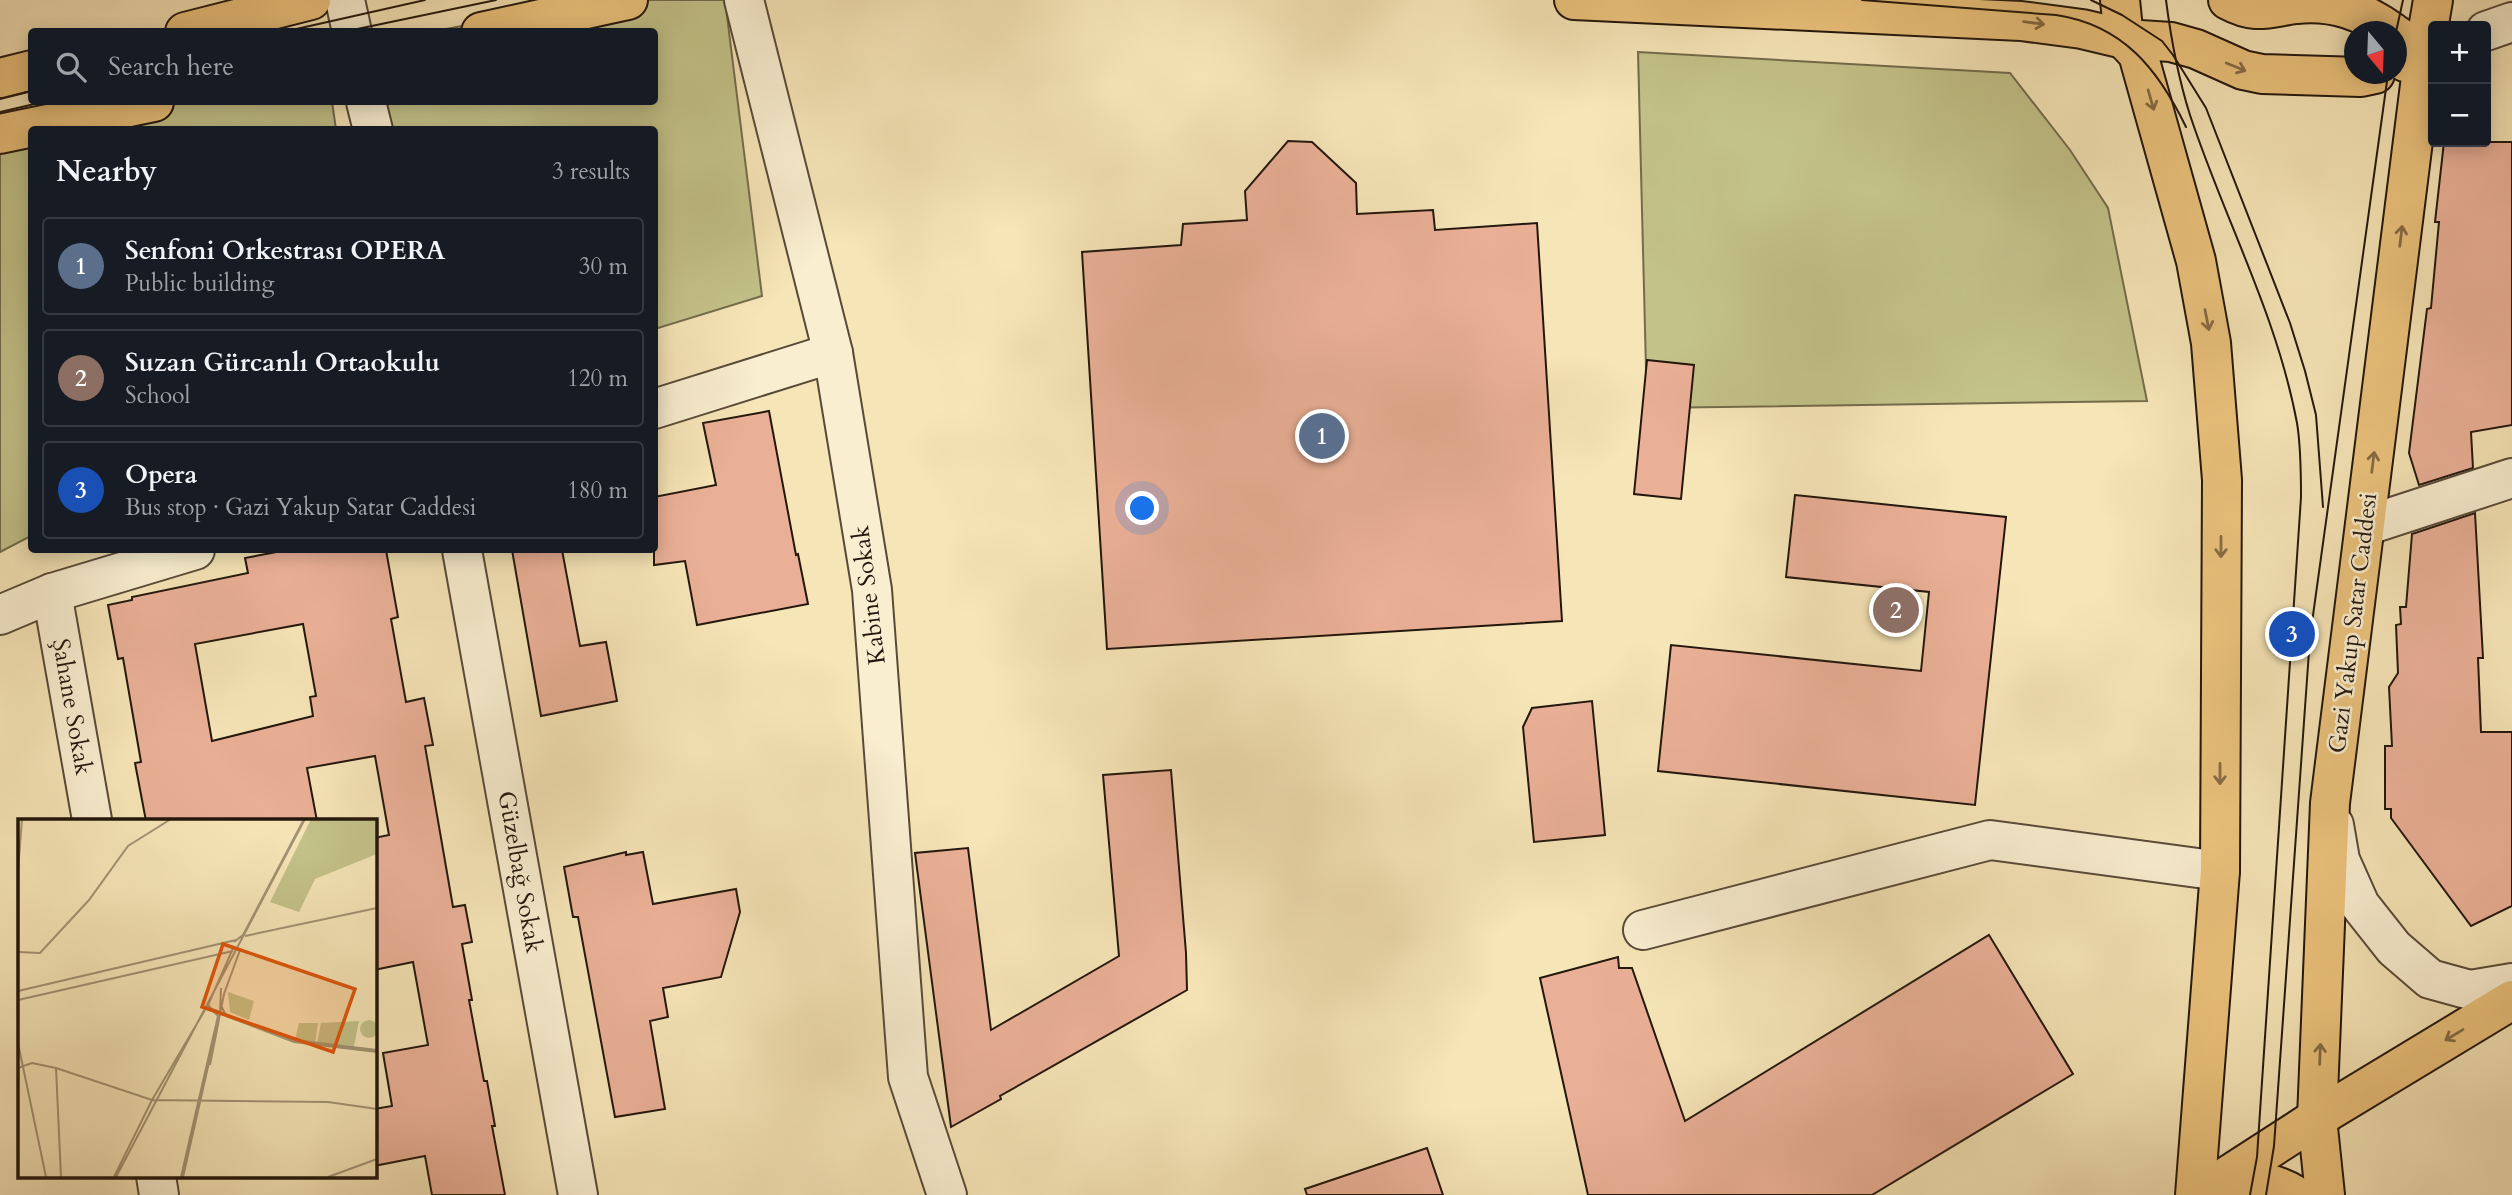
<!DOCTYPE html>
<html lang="en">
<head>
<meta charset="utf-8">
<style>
	body { margin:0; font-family:Cardo,serif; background:#242831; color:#f1f3f6 }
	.controls { position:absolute; right:21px; top:21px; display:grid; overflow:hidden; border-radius:7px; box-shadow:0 4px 18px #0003 }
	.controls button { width:63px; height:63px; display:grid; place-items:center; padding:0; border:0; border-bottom:2px solid #363941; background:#171b24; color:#f1f3f6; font:35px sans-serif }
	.compass { position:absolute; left:2344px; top:21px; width:63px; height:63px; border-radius:50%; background:#171b24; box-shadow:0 4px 18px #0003; rotate:161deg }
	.you { position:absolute; left:1143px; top:509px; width:24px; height:24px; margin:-18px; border:5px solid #fff; border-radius:50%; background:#1a73e8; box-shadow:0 0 0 10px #1a73e833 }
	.badge { display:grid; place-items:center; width:46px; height:46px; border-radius:50%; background:#db2777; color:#fff; font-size:23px; font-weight:700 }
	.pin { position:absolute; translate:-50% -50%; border:4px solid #fff; box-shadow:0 2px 7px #0006 }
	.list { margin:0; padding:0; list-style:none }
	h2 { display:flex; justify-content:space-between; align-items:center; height:91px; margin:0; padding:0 28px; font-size:30px }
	h2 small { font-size:23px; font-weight:400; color:#9ea1a6 }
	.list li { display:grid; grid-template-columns:46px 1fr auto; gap:21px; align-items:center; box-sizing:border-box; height:98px; margin:0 14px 14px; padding:0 14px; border:2px solid #363941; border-radius:7px }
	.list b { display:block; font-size:26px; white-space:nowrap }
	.list p { margin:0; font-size:23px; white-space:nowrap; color:#9ea1a6 }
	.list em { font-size:23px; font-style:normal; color:#9ea1a6 }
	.icon { flex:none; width:38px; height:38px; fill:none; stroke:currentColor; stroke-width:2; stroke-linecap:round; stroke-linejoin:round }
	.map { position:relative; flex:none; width:2512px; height:1195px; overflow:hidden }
	.search { position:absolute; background:#171b24; box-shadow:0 4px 18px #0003; left:28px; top:28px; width:630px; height:77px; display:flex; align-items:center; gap:18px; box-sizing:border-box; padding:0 24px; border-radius:7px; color:#9ea1a6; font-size:26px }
	.panel { position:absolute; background:#171b24; box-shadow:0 4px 18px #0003; left:28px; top:126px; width:630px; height:427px; border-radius:7px }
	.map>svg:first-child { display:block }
</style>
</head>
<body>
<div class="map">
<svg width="2512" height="1195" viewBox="0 0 2512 1195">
	<rect width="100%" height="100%" fill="#f6e5b7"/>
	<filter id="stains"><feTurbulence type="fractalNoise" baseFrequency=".00286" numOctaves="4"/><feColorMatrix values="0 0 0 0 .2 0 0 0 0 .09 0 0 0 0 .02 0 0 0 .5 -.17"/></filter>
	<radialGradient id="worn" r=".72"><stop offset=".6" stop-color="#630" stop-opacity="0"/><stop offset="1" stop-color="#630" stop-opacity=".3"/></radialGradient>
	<g fill="#c3c289" stroke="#736c4b" stroke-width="2">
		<polygon points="596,0 725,0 762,296 655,329 654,130 383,129 378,102 654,102 654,32 436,31"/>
		<polygon points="1638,52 2010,73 2070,150 2108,208 2147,401 1647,408"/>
		<polygon points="123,102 332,102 336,129 32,130 31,536 0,552 0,134"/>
	</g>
	<g fill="#eab097" stroke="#23170d" stroke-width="2" fill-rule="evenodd">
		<polygon points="1288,141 1312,142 1356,183 1357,214 1433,210 1435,230 1537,223 1562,621 1107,649 1082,252 1181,245 1183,224 1247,220 1245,191"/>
		<polygon points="2444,142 2512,142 2512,425 2471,432 2473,468 2419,485 2409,453 2427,309 2431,308 2439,222 2435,222"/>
		<polygon points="1647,360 1694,365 1681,499 1634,494"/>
		<polygon points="769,411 796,555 798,554 808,604 697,625 685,561 654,565 654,497 716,485 703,423"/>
		<polygon points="1795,495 2006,517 1975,805 1658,771 1671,645 1921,671 1929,592 1786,577"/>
		<polygon points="2475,513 2483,658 2478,658 2481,732 2512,732 2512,906 2471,926 2391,818 2391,809 2385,809 2385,746 2392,746 2389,687 2398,673 2396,625 2401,624 2400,607 2406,607 2412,534"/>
		<path d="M287 550H386L398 617 391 619 406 702 424 698 433 745 425 746 453 907 465 905 472 942 462 944 472 1000H469L484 1081H487L495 1126H492L505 1195H432L425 1156 374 1166V1109L392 1106 383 1053 428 1045 413 962 374 970V838L389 835 375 756 307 768 317 821H146L135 763 141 762 123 658 118 659 108 605 132 600V597L248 573 245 558ZM303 624 316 696 310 697 313 716 212 741 195 644Z"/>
		<polygon points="512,550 562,550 580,646 606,642 617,701 541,716"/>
		<polygon points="1592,701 1605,835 1534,842 1523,727 1532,708"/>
		<polygon points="1171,770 1186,953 1187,990 1000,1096 1001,1099 951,1127 915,853 968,848 991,1030 1119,956 1103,775"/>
		<polygon points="626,852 626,855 643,852 653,904 736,889 740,912 721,977 663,988 668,1017 650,1021 665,1109 615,1117 578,917 573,917 564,867"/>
		<polygon points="1989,935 2073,1074 1872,1195 1588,1195 1540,978 1618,957 1619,968 1632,968 1685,1121"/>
		<polygon points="1427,1148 1443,1195 1307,1195 1305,1189"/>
	</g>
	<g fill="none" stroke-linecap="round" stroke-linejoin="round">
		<g stroke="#584a38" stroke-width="42">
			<g id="minor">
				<polyline points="345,0 352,32"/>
				<polyline points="744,0 833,353 872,590 908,1077 947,1195"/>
				<polyline points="2486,31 2512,22"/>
				<polyline points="366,102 373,130"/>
				<polyline points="654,409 833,353"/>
				<polyline points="2365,526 2512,478"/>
				<polyline points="462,550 578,1195"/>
				<polyline points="52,593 92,820"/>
				<polyline points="0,615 52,593 195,550"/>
				<polyline points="2334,825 2340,860 2360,905 2394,948 2430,979 2470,990 2512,983"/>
				<polyline points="1643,930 1990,840 2220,871"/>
				<polyline points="156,1176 159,1195"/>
			</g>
		</g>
		<g stroke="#23170d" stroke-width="42">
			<g id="major">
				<polyline points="1574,0 2021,21 2082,29 2124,39 2171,42 2196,49 2243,70 2262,74 2361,77 2375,74"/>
				<polyline points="2120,0 2124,39 2138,54 2196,261 2211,343 2222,480 2220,871 2195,1195"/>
				<path d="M2228 0C2256 15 2267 8 2296 4 2333 0 2363 11 2392 32"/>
				<polyline points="185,32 311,0"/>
				<polyline points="481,32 628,0"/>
				<polyline points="2405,62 2424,53 2433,0"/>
				<polyline points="0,78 32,70"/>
				<polyline points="0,134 154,102"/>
				<path d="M2214 1188C2240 1177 2271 1180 2295 1195"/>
				<polyline points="2198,1195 2317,1118 2512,1000"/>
				<polyline points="2325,1195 2317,1118 2330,803 2424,53 2396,35"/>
			</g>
		</g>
		<use href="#minor" stroke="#f9eed0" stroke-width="38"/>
		<use href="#major" stroke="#ebc27c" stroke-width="38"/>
		<g stroke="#23170d" stroke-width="2">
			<path d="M1862 0 2056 15C2123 25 2158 69 2186 127"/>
			<polyline points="2091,0 2122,15 2162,41 2173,55 2206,108 2290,323 2305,371 2316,415 2323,507"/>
			<path d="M2166 0C2171 39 2178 77 2190 115 2224 218 2277 315 2297 423 2301 447 2301 472 2301 497L2257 1157 2250 1195"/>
			<polyline points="283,32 425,0"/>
			<polyline points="343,32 496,0"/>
			<polyline points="2396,32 2403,0"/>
			<polyline points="0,99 32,91"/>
			<polyline points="0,112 43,102"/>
			<polyline points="2266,1195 2274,1146 2310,637 2388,74"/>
		</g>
	</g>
	<defs><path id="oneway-shaft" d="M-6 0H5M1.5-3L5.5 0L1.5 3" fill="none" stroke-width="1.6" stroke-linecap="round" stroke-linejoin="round" transform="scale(1.75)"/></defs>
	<g stroke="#876c44">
		<use href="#oneway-shaft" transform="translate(2034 23) rotate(7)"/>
		<use href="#oneway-shaft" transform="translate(2236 67) rotate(22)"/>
		<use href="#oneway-shaft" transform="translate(2151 100) rotate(74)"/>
		<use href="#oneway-shaft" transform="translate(2401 236) rotate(-83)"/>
		<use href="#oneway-shaft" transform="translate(2207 320) rotate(79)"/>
		<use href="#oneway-shaft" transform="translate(2373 462) rotate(-83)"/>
		<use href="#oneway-shaft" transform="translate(2221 547) rotate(90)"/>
		<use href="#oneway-shaft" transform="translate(2220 774) rotate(90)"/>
		<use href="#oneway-shaft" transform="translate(2454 1035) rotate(149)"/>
		<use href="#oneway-shaft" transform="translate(2320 1054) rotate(-88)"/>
	</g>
	<g text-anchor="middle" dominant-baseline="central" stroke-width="5" stroke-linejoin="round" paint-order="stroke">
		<g font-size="24" fill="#23170d" stroke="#f9eed0">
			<text transform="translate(869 595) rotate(-97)">Kabine Sokak</text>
			<text transform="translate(2353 623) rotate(-83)">Gazi Yakup Satar Caddesi</text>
			<text transform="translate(72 707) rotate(80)">Şahane Sokak</text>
			<text transform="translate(520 872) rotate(80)">Güzelbağ Sokak</text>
		</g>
	</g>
	<g transform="translate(18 819)">
		<rect width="359" height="359" fill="#f6e5b7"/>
		<path d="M293 0H359V35L297 60 281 93 252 83ZM210 173 236 182 231 201 212 193ZM342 210a9 9 0 1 1 18 0a9 9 0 1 1-18 0ZM341 202 336 227 299 224 303 204ZM281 204H300L297 224 277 221Z" fill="#c3c289"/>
		<path fill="none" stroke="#a29373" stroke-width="2" d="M0 52 4 0M227 117 359 89M216 123 225 116 286 0M0 133 22 134 71 81 110 27 153 0M0 172 218 121M0 181 215 132M202 184 208 197 276 223 359 233M189 188 276 221 359 231M0 224 28 358M192 246 206 175 222 131M0 249 14 244 38 249 134 281 310 283 359 290M38 249 43 358M96 358 134 281 187 191M98 358 287 0M163 358 200 197 190 186 216 127M165 358 202 195 203 169M310 358 359 340"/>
		<path fill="#de560c" fill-opacity="0.15" stroke="#de560c" stroke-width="3.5" d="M205 125 337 170 315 233 184 188Z"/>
		<rect width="359" height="359" fill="none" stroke="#23170d" stroke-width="3.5"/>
	</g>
	<rect width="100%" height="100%" filter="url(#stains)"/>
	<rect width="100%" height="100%" fill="url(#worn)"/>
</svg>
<div class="controls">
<button>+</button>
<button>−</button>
</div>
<svg class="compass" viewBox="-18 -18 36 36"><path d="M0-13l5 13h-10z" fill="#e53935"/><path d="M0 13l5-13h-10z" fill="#9ea1a6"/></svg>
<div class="you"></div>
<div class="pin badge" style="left:1322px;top:436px;background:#5c6f8a">1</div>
<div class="pin badge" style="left:1896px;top:610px;background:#8d6e63">2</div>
<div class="pin badge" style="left:2292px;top:634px;background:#1a4fb4">3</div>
<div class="search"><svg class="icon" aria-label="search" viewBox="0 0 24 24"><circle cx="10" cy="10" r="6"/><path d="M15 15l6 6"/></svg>Search here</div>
<section class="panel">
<h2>Nearby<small>3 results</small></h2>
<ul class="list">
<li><span class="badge" style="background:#5c6f8a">1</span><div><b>Senfoni Orkestrası OPERA</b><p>Public building</p></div><em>30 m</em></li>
<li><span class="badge" style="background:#8d6e63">2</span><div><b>Suzan Gürcanlı Ortaokulu</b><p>School</p></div><em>120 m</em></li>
<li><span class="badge" style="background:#1a4fb4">3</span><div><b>Opera</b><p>Bus stop · Gazi Yakup Satar Caddesi</p></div><em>180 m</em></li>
</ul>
</section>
</div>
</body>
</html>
